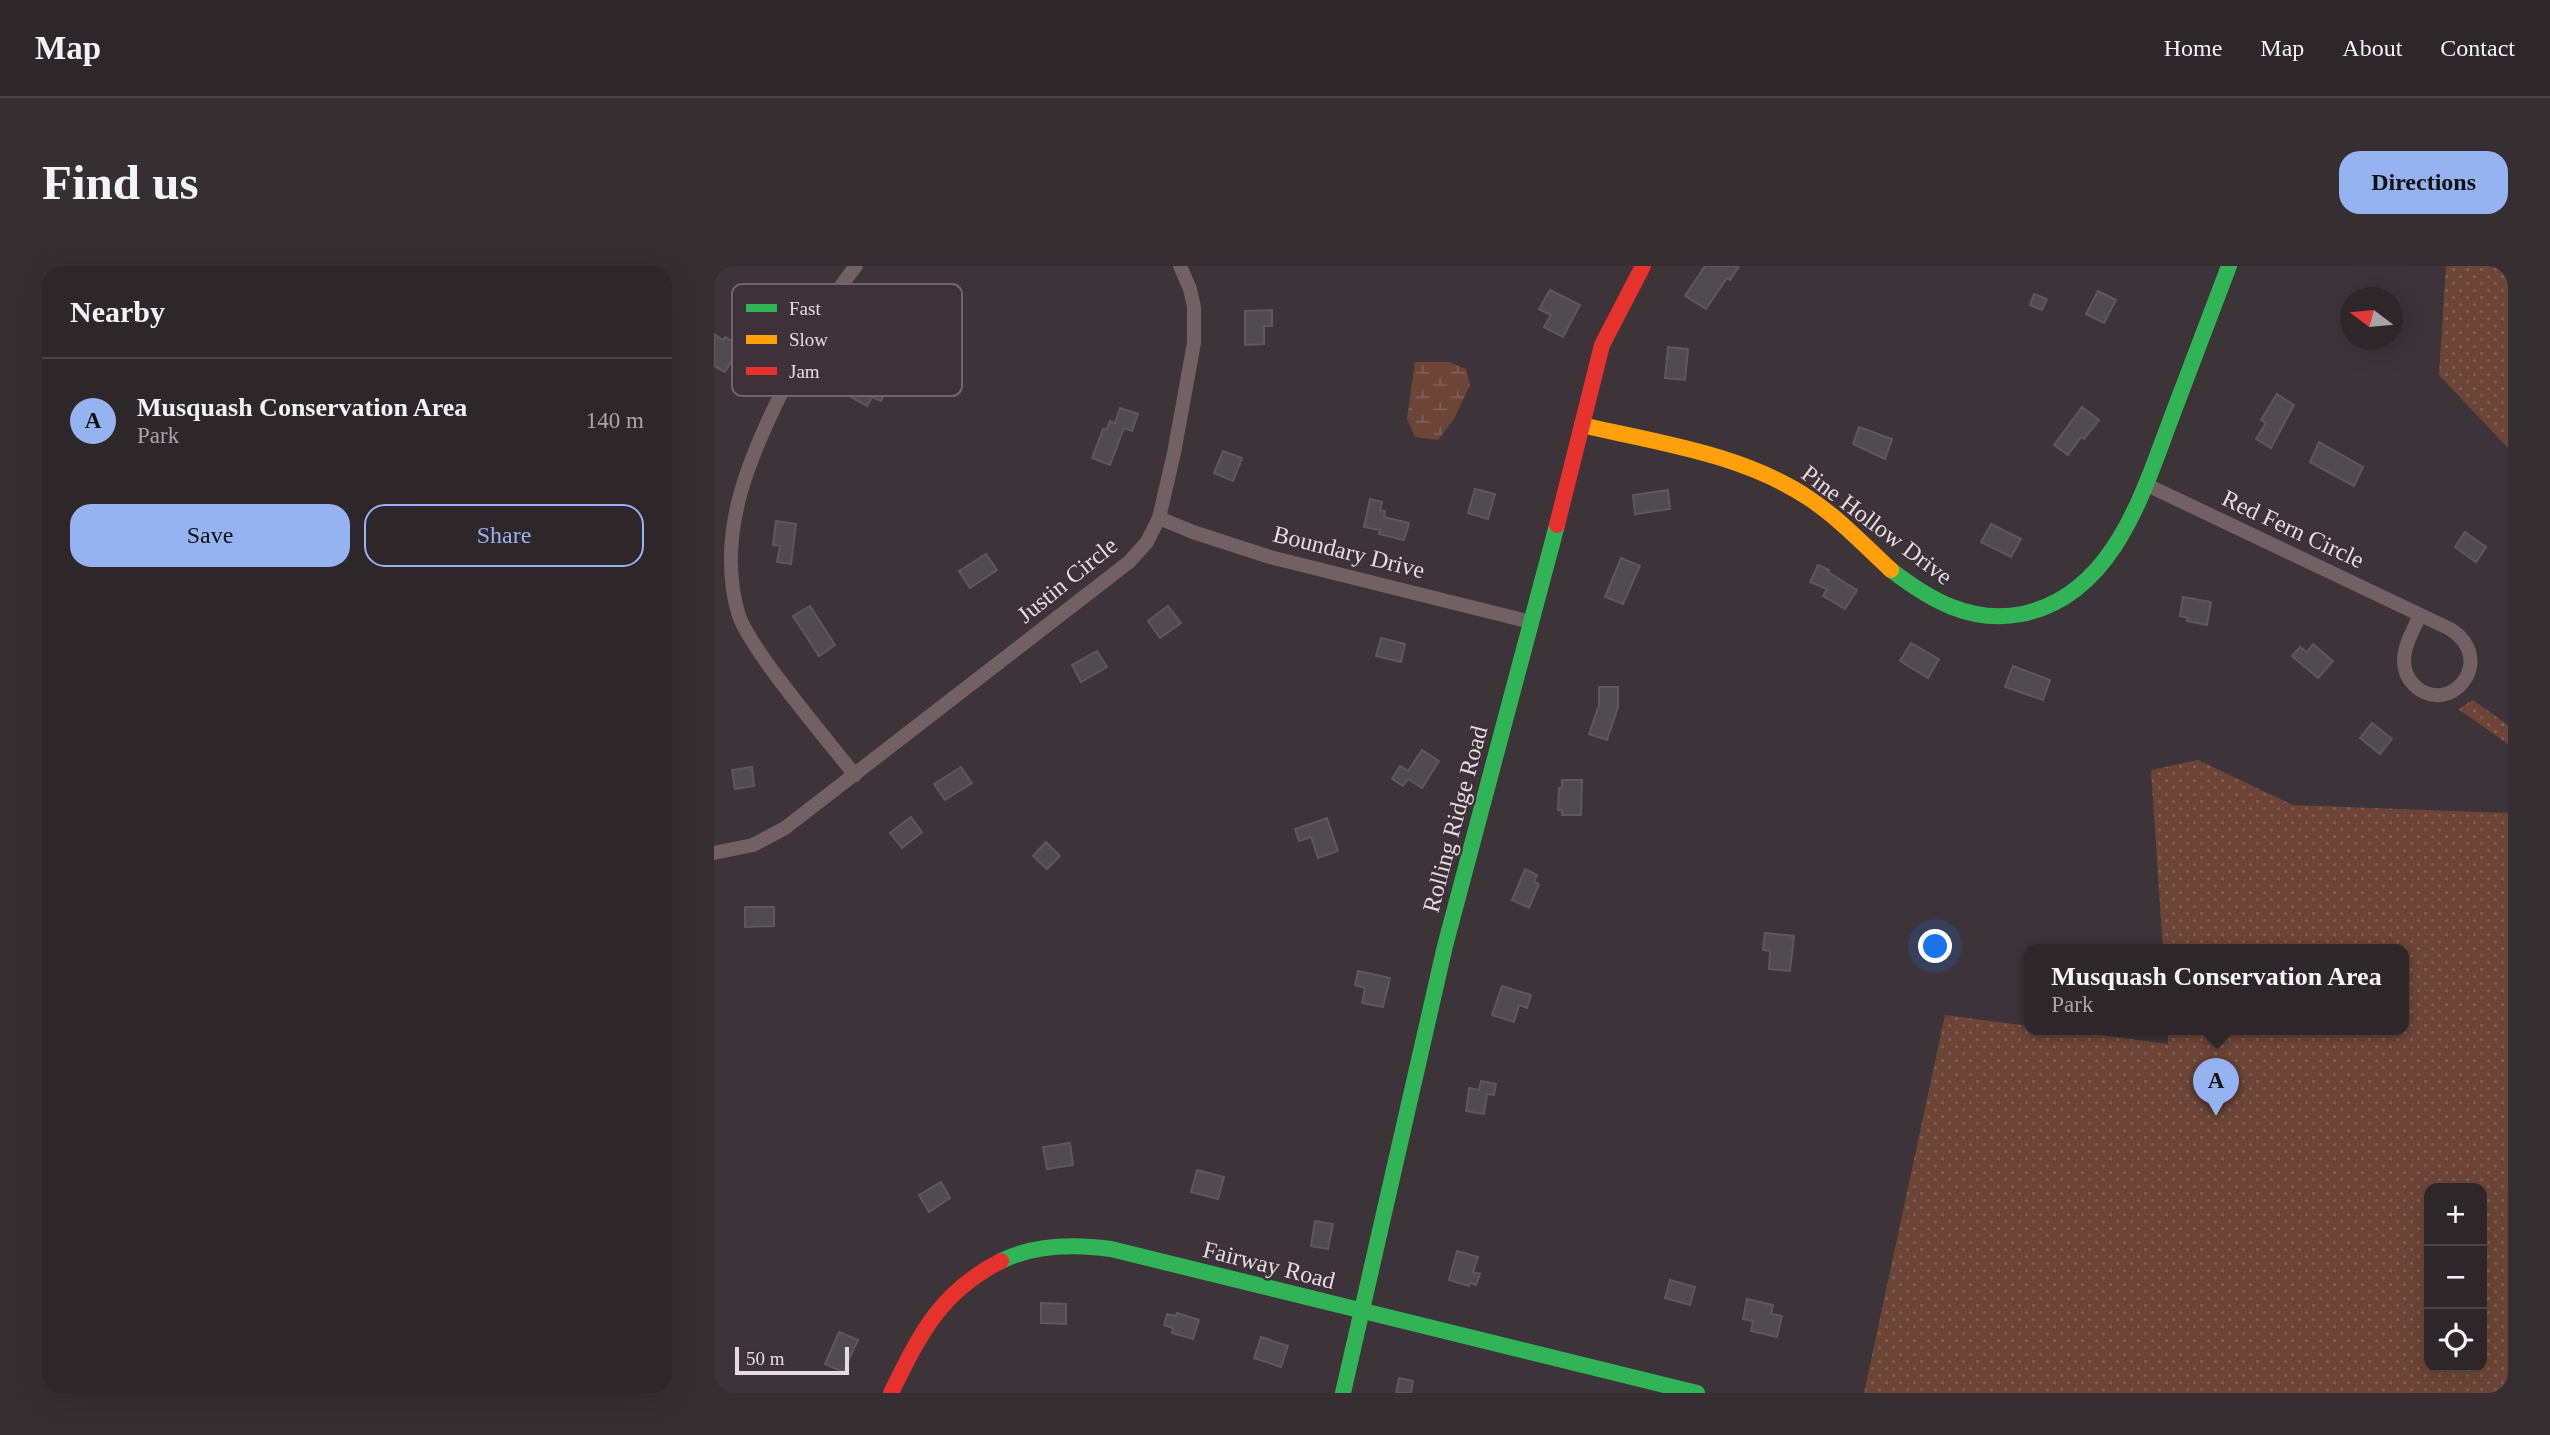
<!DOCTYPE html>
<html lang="en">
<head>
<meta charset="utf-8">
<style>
	body { margin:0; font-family:Georgia,serif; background:#352f32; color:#f1f3f6 }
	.controls { position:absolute; right:21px; bottom:21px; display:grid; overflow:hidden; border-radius:14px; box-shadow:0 7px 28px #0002 }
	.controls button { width:63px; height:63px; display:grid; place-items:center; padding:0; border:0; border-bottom:2px solid #484447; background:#2d272a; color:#f1f3f6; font:35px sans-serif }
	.compass { position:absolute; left:1626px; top:21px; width:63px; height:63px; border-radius:50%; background:#2d272a; box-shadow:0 7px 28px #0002; rotate:286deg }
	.scale { position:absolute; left:21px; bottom:18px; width:114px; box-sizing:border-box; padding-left:7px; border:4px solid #e5dce1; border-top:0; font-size:19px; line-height:24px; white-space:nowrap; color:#e5dce1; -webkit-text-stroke:5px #3f3139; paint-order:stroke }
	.you { position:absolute; left:1222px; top:681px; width:24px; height:24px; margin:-18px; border:5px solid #fff; border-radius:50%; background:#1a73e8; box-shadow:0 0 0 10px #1a73e833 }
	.badge { display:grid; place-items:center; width:46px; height:46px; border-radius:50%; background:#95b2f1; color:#111; font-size:23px; font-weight:700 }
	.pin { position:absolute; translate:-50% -58px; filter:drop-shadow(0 2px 4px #0008) }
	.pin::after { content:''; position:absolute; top:37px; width:24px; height:21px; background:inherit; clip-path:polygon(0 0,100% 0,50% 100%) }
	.popup { position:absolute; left:1310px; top:678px; width:385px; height:91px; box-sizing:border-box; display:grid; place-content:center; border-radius:14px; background:#2d272a; filter:drop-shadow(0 2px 5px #0005); font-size:23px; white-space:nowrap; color:#a7a5a8 }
	.popup b { font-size:26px; color:#f1f3f6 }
	.popup::after { content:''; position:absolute; left:50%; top:100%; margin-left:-14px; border:14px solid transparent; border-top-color:#2d272a }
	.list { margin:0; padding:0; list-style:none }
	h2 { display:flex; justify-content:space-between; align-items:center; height:91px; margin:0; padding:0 28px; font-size:30px }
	h2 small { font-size:23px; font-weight:400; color:#a7a5a8 }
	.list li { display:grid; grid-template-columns:46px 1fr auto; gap:21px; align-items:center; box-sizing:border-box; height:126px; padding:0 28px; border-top:2px solid #484447 }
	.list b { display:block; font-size:26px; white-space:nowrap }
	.list p { margin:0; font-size:23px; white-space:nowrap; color:#a7a5a8 }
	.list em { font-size:23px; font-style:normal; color:#a7a5a8 }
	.actions { display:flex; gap:14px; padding:21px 28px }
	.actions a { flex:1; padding:16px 0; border:2px solid #95b2f1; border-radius:21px; text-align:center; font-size:24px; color:#95b2f1 }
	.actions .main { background:#95b2f1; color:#111 }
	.icon { flex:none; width:38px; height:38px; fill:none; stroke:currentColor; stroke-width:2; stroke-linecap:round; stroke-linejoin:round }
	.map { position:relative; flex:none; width:1794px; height:1127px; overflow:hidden; border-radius:21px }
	header { display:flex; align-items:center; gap:42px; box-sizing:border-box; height:98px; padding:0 35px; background:#2d272a; border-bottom:2px solid #484447 }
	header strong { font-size:33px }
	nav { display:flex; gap:38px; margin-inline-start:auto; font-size:24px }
	.intro { display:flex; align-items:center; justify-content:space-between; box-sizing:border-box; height:168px; padding:0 42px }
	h1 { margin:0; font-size:49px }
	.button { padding:18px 32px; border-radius:21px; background:#95b2f1; color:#111; font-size:24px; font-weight:700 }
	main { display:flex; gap:42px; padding:0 42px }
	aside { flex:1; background:#2d272a; border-radius:21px; box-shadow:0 7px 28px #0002 }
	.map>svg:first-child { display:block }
</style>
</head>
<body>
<header>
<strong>Map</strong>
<nav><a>Home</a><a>Map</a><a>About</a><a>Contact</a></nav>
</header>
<div class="intro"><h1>Find us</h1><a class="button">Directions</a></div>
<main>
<aside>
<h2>Nearby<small></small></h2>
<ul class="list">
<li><span class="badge">A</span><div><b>Musquash Conservation Area</b><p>Park</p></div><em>140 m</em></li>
</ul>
<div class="actions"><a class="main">Save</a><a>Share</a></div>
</aside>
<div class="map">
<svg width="1794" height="1127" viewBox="0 0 1794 1127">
	<defs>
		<pattern id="wetland-marsh" width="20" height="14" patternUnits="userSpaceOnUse" patternTransform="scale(1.75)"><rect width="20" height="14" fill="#6c4537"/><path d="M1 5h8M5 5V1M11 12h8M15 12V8" fill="none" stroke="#815f54"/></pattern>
		<pattern id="park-dots" width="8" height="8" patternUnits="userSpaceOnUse" patternTransform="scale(1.75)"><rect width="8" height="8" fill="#6c4537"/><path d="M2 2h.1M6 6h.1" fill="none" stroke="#815f54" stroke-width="1.8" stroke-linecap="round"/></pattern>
	</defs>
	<rect width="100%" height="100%" fill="#3c3438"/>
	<polygon fill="url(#wetland-marsh)" points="701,96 735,96 752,103 756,119 741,151 724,174 701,171 693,153"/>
	<g fill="url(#park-dots)" fill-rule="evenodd">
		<polygon points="1732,0 1794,0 1794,182 1725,109"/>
		<polygon points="1759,434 1794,459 1794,478 1744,443"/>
		<path d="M1484 494 1579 539 1794 547V1127H1150L1231 749 1315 760V764H1350L1454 778V764H1689V684H1449L1437 504ZM1768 922V1101H1715V922Z"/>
	</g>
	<g fill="#4f4b4f" stroke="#5d585c" stroke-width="2">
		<polygon points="991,0 1025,0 1016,14 1013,12 992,43 971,30"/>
		<polygon points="836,24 866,39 849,71 830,61 837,49 825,43"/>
		<polygon points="1384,25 1402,34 1390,57 1372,48"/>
		<polygon points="1320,28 1333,33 1328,44 1316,39"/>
		<polygon points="558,44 558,60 550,60 550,78 531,79 531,45"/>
		<polygon points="0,68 9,74 11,71 27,80 11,106 0,100"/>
		<polygon points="954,81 974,83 971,114 951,112"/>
		<polygon points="148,112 172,125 167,135 158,131 153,140 137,131"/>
		<polygon points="1563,128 1580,139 1557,182 1542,173 1552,157 1547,154"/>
		<polygon points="1368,141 1385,154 1370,173 1367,171 1354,189 1340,179"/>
		<polygon points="406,142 424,148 418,165 410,162 396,199 378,192 389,163 392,164 396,155 401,157"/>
		<polygon points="1145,161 1178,173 1171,193 1139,178"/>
		<polygon points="1605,176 1649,201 1640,220 1596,196"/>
		<polygon points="509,185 528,192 519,215 500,207"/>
		<polygon points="761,223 781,228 774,253 754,247"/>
		<polygon points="954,224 956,243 921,248 919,229"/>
		<polygon points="656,233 668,236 666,244 671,245 670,251 695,257 690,274 665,268 666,264 650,261"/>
		<polygon points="62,255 82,258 77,298 63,296 66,280 59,279"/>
		<polygon points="1277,258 1307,273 1297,291 1267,276"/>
		<polygon points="1751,266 1772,281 1762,296 1741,281"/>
		<polygon points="272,288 283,304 256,322 245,305"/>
		<polygon points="907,292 926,300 909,338 891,331"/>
		<polygon points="1104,299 1115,304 1114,306 1143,324 1131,343 1109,330 1113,323 1096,316"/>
		<polygon points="1469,331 1497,336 1493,359 1473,355 1474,352 1466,350"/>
		<polygon points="96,340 121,379 105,390 79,350"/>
		<polygon points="454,340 467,357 446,372 434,355"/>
		<polygon points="667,372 691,378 687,396 662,390"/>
		<polygon points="1197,377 1225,393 1214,412 1186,395"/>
		<polygon points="1599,378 1619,395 1604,412 1578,390 1586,381 1593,386"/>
		<polygon points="383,385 393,401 367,416 358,399"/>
		<polygon points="1299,400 1336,414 1329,434 1291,421"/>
		<polygon points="885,421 904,421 904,441 893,474 875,468 885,439"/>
		<polygon points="1658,457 1678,473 1666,488 1646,472"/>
		<polygon points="708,484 725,495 708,522 694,513 689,520 678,513 686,500 694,505"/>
		<polygon points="38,501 40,520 21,523 18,504"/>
		<polygon points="247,501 258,517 231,534 220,518"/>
		<polygon points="848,514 868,514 867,549 848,549 848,544 844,544 845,522 848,522"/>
		<polygon points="197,551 208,566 188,582 176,567"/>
		<polygon points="613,552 624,585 604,592 597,571 585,575 581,563"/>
		<polygon points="332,576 346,590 333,603 319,590"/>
		<polygon points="811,603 823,609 820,616 825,618 815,642 798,634"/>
		<polygon points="31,641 60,641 60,660 31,661"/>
		<polygon points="1051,667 1080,670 1076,705 1055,703 1056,685 1049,684"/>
		<polygon points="644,705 676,712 669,741 648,737 651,722 641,719"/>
		<polygon points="788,720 817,729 813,742 805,739 800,756 778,749"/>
		<polygon points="767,815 782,818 780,829 773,828 770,848 752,845 755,822 765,824"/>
		<polygon points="356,877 359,899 333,903 329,881"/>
		<polygon points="483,904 510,911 504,933 477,926"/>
		<polygon points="227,916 236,932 215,946 205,929"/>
		<polygon points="601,955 619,958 614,983 597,980"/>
		<polygon points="743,985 764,991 759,1006 766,1008 762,1019 756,1017 755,1020 735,1014"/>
		<polygon points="956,1014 981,1021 976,1039 951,1032"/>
		<polygon points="1033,1033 1059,1039 1057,1048 1068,1050 1063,1071 1037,1065 1039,1055 1029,1053"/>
		<polygon points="327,1037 352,1038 352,1058 327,1057"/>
		<polygon points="463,1047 485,1054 479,1073 458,1067 459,1062 450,1059 453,1048 462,1050"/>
		<polygon points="125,1066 144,1074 129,1106 111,1098"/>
		<polygon points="547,1071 574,1080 567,1101 540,1092"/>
		<polygon points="685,1112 699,1115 697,1127 682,1127"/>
	</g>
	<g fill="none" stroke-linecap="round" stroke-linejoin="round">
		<g stroke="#716163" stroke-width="14">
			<path d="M1431 218 1736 363C1785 394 1735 453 1700 419 1694 413 1690 404 1690 395 1690 379 1700 363 1706 349"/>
			<polyline points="445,252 479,266 556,291 817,356"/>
			<path d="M141 509C112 473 82 437 55 400 44 384 32 368 25 350 0 268 37 186 74 114 94 75 114 35 142 0"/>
			<polyline points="0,587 39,579 71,562 415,296 433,276 445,252 460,187 480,77 480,41 476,23 466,0"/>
		</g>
		<g stroke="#30b455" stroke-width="16">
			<path d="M1177 304C1216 334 1257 358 1308 348 1400 329 1429 226 1458 150 1477 100 1496 50 1515 0"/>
			<path d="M287 995C321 978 360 978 397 983L983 1127"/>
			<polyline points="629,1127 731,680 843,259"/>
		</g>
		<path stroke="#ff9f0a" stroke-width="16" d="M868 159C944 177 1030 188 1096 233 1126 253 1151 280 1177 304"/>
		<g stroke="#e5322d" stroke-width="16">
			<polyline points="843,259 888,79 929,0"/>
			<path d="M177 1127C206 1068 226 1026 287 995"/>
		</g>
	</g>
	<g text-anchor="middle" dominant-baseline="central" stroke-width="5" stroke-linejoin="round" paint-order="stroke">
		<g font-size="24" fill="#e5dce1" stroke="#3f3139">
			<text transform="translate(1163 259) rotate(37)">Pine Hollow Drive</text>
			<text transform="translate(1579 263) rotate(25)">Red Fern Circle</text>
			<text transform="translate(635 286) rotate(14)">Boundary Drive</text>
			<text transform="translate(353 314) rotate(-39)">Justin Circle</text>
			<text transform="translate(741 553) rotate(-75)">Rolling Ridge Road</text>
			<text transform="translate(555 999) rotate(14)">Fairway Road</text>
		</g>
	</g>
	<rect x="18" y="18" width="230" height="112" rx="10" fill="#3f3139" stroke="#71646b" stroke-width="2"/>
	<rect x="32" y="38" width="31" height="8" fill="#30b455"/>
	<rect x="32" y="69" width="31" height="9" fill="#ff9f0a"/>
	<rect x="32" y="101" width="31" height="8" fill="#e5322d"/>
	<g font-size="19" fill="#e5dce1">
		<text x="75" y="49">Fast</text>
		<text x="75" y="80">Slow</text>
		<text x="75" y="112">Jam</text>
	</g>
</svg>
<div class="controls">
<button>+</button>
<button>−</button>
<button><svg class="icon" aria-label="locate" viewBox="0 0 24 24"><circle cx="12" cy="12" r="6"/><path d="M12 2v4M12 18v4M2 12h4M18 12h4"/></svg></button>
</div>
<svg class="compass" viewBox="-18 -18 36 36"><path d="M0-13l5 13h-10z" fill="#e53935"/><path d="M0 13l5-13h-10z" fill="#a7a5a8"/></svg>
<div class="scale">50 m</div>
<div class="you"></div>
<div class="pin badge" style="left:1502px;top:850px">A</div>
<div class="popup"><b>Musquash Conservation Area</b>Park</div>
</div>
</main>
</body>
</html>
